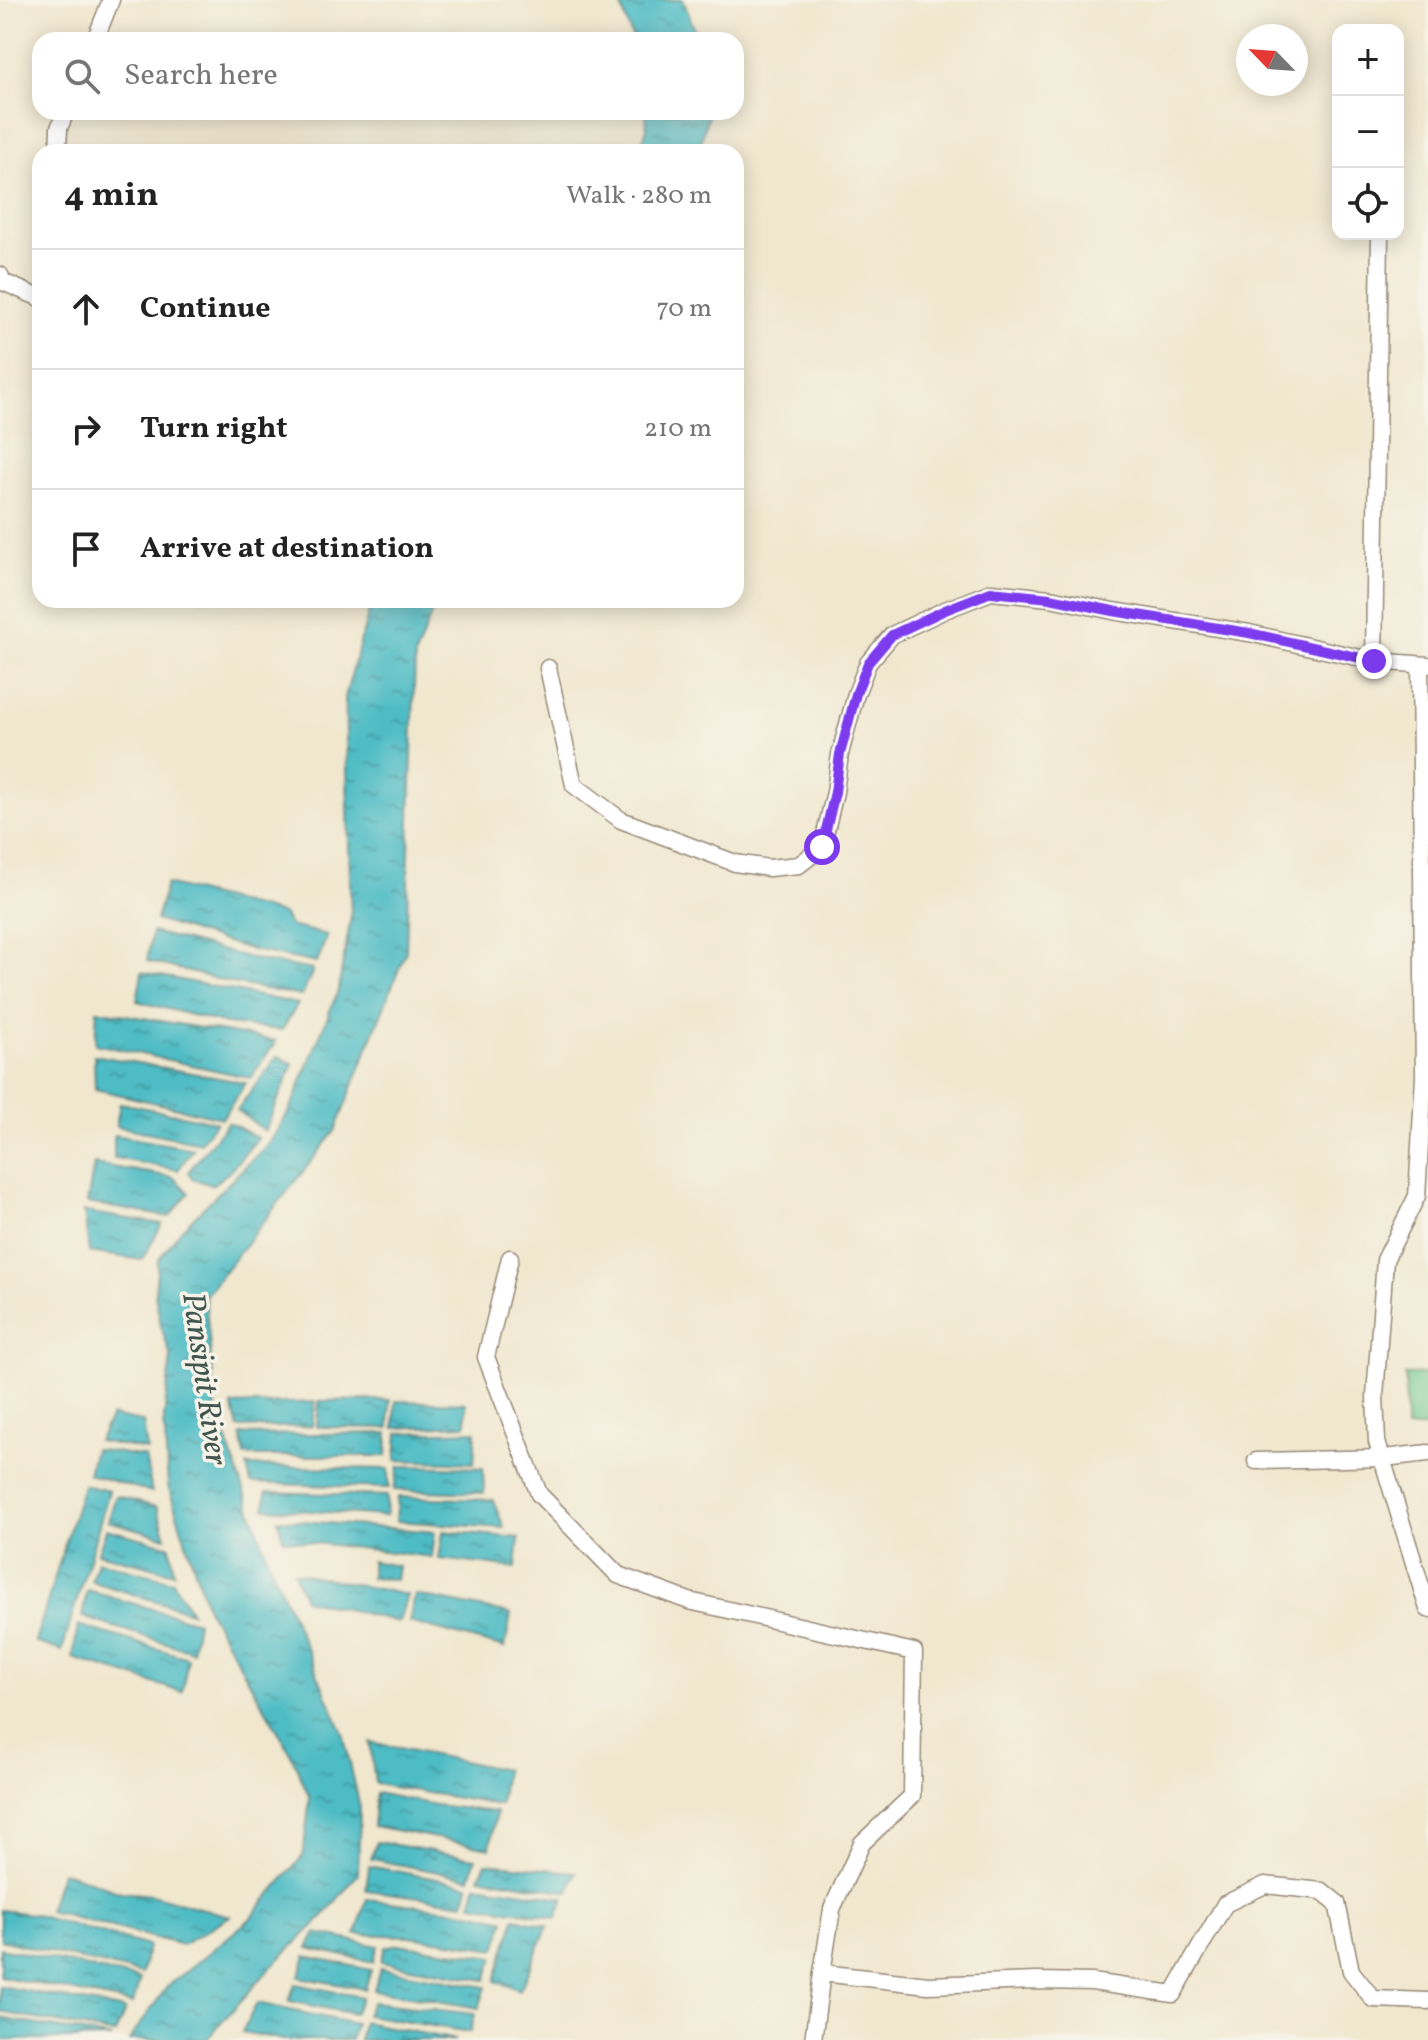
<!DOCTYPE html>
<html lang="en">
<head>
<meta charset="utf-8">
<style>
	body { margin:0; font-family:Vollkorn,serif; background:#f2f2f2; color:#222 }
	.controls { position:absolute; right:24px; top:24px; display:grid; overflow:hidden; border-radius:16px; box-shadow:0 4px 20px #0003 }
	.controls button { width:72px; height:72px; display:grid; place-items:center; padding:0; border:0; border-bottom:2px solid #e0e0e0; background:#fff; color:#222; font:40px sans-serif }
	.compass { position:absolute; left:1236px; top:24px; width:72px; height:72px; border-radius:50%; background:#fff; box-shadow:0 4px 20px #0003; rotate:295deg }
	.stop { position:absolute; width:24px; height:24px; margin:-18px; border:6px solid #7c3aed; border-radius:50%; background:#fff }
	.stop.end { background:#7c3aed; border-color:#fff; box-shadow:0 2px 8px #0008 }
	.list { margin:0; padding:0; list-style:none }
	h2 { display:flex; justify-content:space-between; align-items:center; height:104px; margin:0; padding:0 32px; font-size:34px }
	h2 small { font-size:26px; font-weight:400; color:#767676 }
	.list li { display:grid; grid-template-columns:52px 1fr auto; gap:24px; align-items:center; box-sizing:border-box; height:120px; padding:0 32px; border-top:2px solid #e0e0e0 }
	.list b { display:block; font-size:30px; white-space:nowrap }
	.list em { font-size:26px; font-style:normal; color:#767676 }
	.icon { flex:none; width:44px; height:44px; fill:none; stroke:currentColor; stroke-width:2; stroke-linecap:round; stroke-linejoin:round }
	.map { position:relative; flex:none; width:1428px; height:2040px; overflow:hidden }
	.search { position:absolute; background:#fff; box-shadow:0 4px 20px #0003; left:32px; top:32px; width:712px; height:88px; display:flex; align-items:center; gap:20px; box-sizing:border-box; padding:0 28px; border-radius:24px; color:#767676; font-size:30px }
	.panel { position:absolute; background:#fff; box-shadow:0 4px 20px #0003; left:32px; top:144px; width:712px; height:464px; border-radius:24px }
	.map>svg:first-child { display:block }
</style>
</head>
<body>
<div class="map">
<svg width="1428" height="2040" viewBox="0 0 1428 2040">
	<defs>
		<pattern id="water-ripples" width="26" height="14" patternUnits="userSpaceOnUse" patternTransform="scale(2)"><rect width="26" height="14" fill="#4ebcc5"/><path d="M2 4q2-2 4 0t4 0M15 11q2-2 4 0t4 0" fill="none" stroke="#42999f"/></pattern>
	</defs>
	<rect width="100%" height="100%" fill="#f7f3e8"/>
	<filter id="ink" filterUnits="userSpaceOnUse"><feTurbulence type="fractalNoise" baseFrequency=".0125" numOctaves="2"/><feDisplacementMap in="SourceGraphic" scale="16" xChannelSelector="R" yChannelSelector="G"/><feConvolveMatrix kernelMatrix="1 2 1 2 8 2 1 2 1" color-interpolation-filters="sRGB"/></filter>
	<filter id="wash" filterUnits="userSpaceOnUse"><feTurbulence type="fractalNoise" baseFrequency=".006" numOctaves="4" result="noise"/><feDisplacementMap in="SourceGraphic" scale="32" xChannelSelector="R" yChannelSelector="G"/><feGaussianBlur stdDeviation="1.8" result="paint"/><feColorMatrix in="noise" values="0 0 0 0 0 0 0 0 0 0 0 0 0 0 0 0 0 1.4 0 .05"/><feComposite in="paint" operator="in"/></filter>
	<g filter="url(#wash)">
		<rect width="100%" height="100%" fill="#f0e7ce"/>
		<polygon fill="#71c88d" stroke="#567956" stroke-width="2" points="1428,1374 1428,1428 1406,1428 1405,1375"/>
		<g fill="url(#water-ripples)" stroke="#447372" stroke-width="2">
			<polygon points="619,0 683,0 699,40 633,40"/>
			<polygon points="646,112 709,112 698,152 638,152 647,129"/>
			<polygon points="372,600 437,600 415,656 406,951 335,1131 205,1296 216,1409 270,1565 343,1733 360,1807 358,1874 323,1917 272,1966 206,2040 129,2040 167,1987 249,1920 303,1856 310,1798 290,1752 207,1608 168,1486 164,1419 171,1357 161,1326 155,1294 158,1260 181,1230 270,1142 289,1112 338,991 351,917 345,697"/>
			<polygon points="166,884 283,914 290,926 327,935 317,963 252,950 156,920"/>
			<polygon points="152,932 262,961 313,970 302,996 232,983 147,961"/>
			<polygon points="142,972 298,1004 282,1030 226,1024 137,1001"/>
			<polygon points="97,1010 276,1041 251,1078 95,1044"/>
			<polygon points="94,1055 246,1083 222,1118 95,1089"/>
			<polygon points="278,1056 293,1064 265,1131 237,1110"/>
			<polygon points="120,1103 216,1122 200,1143 116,1126"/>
			<polygon points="228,1122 258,1138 229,1172 212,1185 193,1179 188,1172"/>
			<polygon points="114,1135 193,1149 178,1170 114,1158"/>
			<polygon points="94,1164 173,1177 189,1193 169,1217 87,1203"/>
			<polygon points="84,1212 162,1224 142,1260 89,1252"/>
			<polygon points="390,1400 389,1428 317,1427 319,1401"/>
			<polygon points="396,1401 466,1403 466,1425 394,1428"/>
			<polygon points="315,1402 312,1426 238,1428 232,1405"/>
			<polygon points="111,1416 143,1422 147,1450 98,1441"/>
			<polygon points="476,1431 474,1463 396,1460 398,1433"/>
			<polygon points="388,1433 387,1456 245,1456 241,1435"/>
			<polygon points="94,1449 145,1457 152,1492 88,1474"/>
			<polygon points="247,1466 389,1469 389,1488 251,1483"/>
			<polygon points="399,1466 483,1468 484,1493 394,1490"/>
			<polygon points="83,1485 109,1491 62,1651 35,1642"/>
			<polygon points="266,1492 387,1496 386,1516 265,1508"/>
			<polygon points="116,1496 157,1507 166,1537 108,1521"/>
			<polygon points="398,1497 493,1500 504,1528 396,1521"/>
			<polygon points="278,1519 435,1532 432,1557 283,1539"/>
			<polygon points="106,1529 170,1546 174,1573 98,1553"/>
			<polygon points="443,1531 519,1538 516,1568 439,1559"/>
			<polygon points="97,1561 173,1581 191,1612 91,1581"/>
			<polygon points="371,1561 398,1566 396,1579 371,1578"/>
			<polygon points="294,1572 407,1595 399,1622 304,1599"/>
			<polygon points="87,1590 197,1622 192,1651 82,1617"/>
			<polygon points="415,1595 511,1614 505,1648 409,1622"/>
			<polygon points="78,1625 188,1658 182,1692 73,1658"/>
			<polygon points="370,1742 505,1770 500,1805 375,1784"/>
			<polygon points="376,1793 435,1805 496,1812 490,1848 373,1826"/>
			<polygon points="376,1842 476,1858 470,1878 371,1859"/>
			<polygon points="486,1863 576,1872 569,1892 479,1877"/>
			<polygon points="369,1866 469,1885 464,1903 366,1890"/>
			<polygon points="62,1871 121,1892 151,1895 230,1916 182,1945 48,1911"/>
			<polygon points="476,1885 564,1898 557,1918 472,1904"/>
			<polygon points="367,1899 475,1913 505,1920 496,1949 409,1936 356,1934"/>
			<polygon points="0,1910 32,1914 148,1946 142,1974 0,1940"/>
			<polygon points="515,1918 548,1926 520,1990 495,1981"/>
			<polygon points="316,1933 378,1946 373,1962 308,1948"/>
			<polygon points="398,1944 494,1957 486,1980 381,1962 385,1947"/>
			<polygon points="0,1948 140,1979 133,2004 0,1976"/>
			<polygon points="306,1956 371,1970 365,1989 299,1977"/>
			<polygon points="380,1968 486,1987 479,2008 374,1990"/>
			<polygon points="295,1984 362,1997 354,2014 289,2001"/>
			<polygon points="0,1986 125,2010 115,2034 0,2012"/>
			<polygon points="372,2002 475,2014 470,2032 366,2015"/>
			<polygon points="257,2003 355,2024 351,2040 285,2040 242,2032"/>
			<polygon points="0,2018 112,2038 0,2040"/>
			<polygon points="363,2022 456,2040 359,2040"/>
		</g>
	</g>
	<g filter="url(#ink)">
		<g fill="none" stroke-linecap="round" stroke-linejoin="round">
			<g stroke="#968876" stroke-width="19">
				<g id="street">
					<polyline points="95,40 111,0"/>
					<polyline points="58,152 59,128 66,112"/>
					<polyline points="0,275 3,282 40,298"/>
					<polyline points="1374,661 1380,234"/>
					<polyline points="1420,665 1424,1077 1417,1196 1385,1260 1375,1396 1377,1442 1428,1609"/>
					<polyline points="548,668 574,785 621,820 735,863 769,868 799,865 822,847 835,792 840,754 856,694 868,663 892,635 945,610 991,592 1050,598 1113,611 1249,633 1374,661 1428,665"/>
					<polyline points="510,1258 486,1357 539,1494 618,1575 689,1601 914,1652 912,1796 862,1843 832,1909 822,1973"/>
					<polyline points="1256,1461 1384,1458 1428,1453"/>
					<polyline points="813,2040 822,1973 928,1985 1037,1981 1092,1982 1173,1994 1225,1904 1265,1885 1322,1891 1337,1903 1351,1971 1373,1999 1428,2001"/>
				</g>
			</g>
			<use href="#street" stroke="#fff" stroke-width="16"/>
		</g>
	</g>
	<g fill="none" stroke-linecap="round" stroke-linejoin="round" filter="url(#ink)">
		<polyline stroke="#7c3aed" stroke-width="10" points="822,847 835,792 840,754 856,694 868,663 892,635 945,610 991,592 1050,598 1113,611 1249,633 1374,661"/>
	</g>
	<g text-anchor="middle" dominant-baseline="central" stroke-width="7" stroke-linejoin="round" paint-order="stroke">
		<g font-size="32" font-style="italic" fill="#415650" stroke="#f7f3e8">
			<text transform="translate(203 1379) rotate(82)">Pansipit River</text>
		</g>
	</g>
</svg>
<div class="controls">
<button>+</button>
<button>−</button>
<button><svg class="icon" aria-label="locate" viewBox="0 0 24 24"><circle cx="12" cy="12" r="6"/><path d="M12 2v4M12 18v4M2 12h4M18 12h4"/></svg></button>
</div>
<svg class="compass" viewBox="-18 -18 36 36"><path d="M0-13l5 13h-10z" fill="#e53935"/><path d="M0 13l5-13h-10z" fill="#767676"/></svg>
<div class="stop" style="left:822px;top:847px"></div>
<div class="stop end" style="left:1374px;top:661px"></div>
<div class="search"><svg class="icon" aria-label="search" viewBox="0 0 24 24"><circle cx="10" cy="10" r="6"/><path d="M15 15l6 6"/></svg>Search here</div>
<section class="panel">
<h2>4 min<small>Walk · 280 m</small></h2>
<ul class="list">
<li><svg class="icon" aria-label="ahead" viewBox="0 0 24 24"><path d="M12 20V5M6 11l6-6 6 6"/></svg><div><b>Continue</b></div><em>70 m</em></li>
<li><svg class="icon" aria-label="right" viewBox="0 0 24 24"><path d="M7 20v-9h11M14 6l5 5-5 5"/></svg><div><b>Turn right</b></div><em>210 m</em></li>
<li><svg class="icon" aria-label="arrive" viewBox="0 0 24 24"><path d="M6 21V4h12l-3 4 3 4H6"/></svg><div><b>Arrive at destination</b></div></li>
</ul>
</section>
</div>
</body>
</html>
